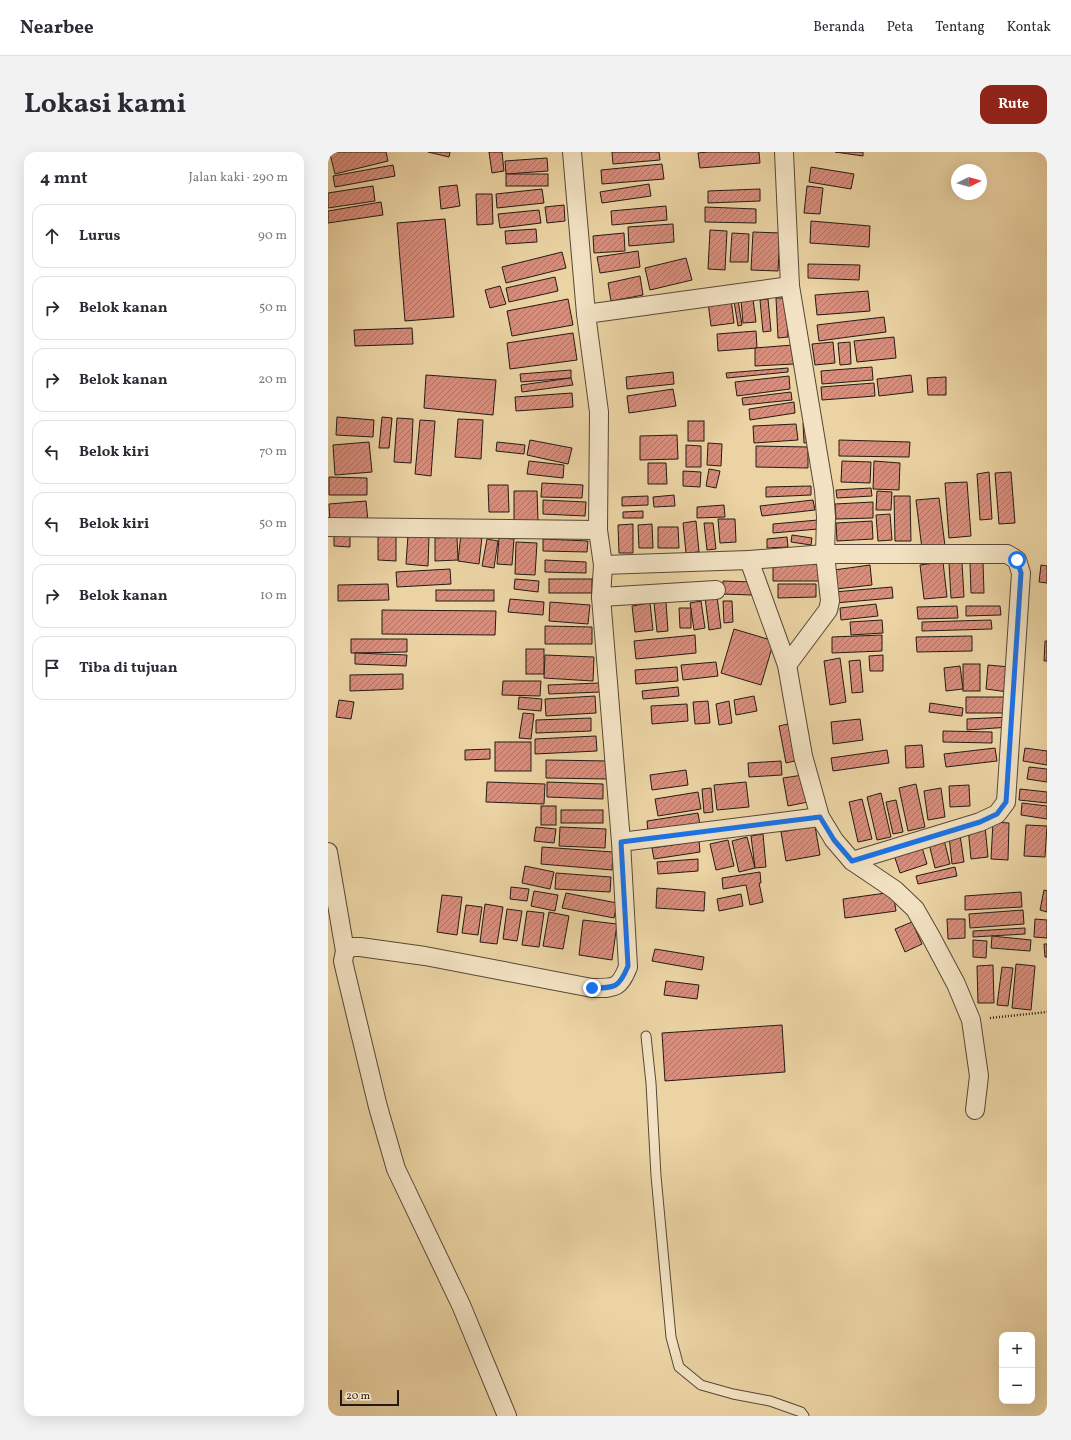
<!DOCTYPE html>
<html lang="id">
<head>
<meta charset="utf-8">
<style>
	body { margin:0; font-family:Vollkorn,serif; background:#f2f2f3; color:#2b2b33 }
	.controls { position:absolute; right:12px; bottom:12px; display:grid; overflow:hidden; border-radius:8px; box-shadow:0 4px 16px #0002 }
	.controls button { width:36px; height:36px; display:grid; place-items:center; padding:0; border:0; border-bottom:1px solid #e1e1e2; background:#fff; color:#2b2b33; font:20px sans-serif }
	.compass { position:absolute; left:623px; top:12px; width:36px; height:36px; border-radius:50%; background:#fff; box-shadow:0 4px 16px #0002; rotate:85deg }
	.scale { position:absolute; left:12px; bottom:10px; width:59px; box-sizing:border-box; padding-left:4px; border:2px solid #241a13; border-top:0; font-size:11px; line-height:14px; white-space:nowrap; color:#241a13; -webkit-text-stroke:3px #f2e2c3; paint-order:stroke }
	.stop { position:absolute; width:12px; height:12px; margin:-9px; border:3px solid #1a73e8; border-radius:50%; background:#fff }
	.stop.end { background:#1a73e8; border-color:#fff; box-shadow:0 1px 4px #0008 }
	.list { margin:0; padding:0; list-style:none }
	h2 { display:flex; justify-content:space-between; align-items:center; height:52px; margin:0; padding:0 16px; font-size:17px }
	h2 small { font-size:13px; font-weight:400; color:#7c7c81 }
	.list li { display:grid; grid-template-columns:26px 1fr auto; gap:12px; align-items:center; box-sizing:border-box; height:64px; margin:0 8px 8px; padding:0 8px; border:1px solid #e1e1e2; border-radius:12px }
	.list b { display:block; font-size:15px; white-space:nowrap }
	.list em { font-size:13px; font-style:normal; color:#7c7c81 }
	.icon { flex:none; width:22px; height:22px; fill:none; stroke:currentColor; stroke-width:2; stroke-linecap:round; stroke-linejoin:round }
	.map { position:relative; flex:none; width:719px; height:1264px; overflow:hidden; border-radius:12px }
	header { display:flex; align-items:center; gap:24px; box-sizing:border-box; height:56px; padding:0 20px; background:#fff; border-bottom:1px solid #e1e1e2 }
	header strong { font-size:19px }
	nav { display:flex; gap:22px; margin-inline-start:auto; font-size:14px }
	.intro { display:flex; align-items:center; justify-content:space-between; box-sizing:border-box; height:96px; padding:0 24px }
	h1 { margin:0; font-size:28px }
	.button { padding:10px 18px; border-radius:12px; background:#8f2418; color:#fff; font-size:14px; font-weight:700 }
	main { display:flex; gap:24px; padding:0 24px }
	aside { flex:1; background:#fff; border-radius:12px; box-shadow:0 4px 16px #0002 }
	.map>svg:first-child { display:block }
</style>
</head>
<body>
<header>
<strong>Nearbee</strong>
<nav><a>Beranda</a><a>Peta</a><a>Tentang</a><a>Kontak</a></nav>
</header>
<div class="intro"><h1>Lokasi kami</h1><a class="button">Rute</a></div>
<main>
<aside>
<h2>4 mnt<small>Jalan kaki · 290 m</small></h2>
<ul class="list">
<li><svg class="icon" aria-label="ahead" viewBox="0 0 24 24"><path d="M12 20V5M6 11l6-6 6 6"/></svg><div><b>Lurus</b></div><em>90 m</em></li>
<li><svg class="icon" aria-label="right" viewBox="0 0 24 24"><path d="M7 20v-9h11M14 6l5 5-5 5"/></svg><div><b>Belok kanan</b></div><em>50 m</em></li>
<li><svg class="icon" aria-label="right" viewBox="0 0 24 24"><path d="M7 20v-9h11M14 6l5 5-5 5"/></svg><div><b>Belok kanan</b></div><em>20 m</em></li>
<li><svg class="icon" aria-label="left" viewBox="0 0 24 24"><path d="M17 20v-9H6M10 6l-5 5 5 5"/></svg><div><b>Belok kiri</b></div><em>70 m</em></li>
<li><svg class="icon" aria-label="left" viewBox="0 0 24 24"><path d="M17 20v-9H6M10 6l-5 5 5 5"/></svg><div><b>Belok kiri</b></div><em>50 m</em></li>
<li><svg class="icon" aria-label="right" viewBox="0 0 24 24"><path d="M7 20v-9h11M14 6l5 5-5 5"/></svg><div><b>Belok kanan</b></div><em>10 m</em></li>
<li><svg class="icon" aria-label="arrive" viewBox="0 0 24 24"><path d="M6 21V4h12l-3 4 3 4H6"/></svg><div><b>Tiba di tujuan</b></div></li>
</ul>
</aside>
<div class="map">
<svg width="719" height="1264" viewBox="0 0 719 1264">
	<defs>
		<pattern id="building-hatch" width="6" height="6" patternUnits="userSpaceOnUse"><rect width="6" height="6" fill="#d78e7d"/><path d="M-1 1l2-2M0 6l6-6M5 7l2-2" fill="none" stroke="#ae7365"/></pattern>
	</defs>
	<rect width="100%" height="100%" fill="#ebd3a3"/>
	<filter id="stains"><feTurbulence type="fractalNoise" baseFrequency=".005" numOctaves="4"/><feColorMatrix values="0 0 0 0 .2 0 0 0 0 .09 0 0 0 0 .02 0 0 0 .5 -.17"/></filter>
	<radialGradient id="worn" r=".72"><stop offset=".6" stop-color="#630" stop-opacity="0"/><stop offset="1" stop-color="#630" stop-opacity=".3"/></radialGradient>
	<g fill="url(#building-hatch)" stroke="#241a13">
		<polygon points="9,0 58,0 60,9 7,22 2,2"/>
		<polygon points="100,0 122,0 121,5"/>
		<polygon points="161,0 174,0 176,19 164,21"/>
		<polygon points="284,0 331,0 332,8 285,12"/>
		<polygon points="380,0 431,0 432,11 372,16 370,1"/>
		<polygon points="507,0 535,0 535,4"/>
		<polygon points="219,6 220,19 178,22 177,9"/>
		<polygon points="334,12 336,27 274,32 273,18"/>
		<polygon points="65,13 67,24 7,35 5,24"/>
		<polygon points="483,15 526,22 523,37 481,30"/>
		<rect x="178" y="22" width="42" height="12"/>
		<polygon points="321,32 323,44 274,51 272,40"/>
		<polygon points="129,33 132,54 113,57 111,35"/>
		<polygon points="45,34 47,49 0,56 0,41"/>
		<polygon points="479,34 495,36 492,62 476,61"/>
		<polygon points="214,37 216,51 169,56 168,42"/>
		<polygon points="432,37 432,49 380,51 380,39"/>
		<polygon points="148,42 164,42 165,72 149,73"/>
		<polygon points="53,50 55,63 0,71 0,59"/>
		<polygon points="236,53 237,69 219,71 217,55"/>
		<polygon points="338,54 339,68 284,73 283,59"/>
		<polygon points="377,55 428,57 428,71 377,70"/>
		<polygon points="211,58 213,71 172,76 170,62"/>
		<polygon points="117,67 126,165 77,169 69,71"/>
		<polygon points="483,69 542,74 541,95 482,91"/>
		<polygon points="345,72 346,90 301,94 300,75"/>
		<polygon points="208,77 209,90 178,92 177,79"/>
		<polygon points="382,78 399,79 397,118 380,117"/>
		<polygon points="425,80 452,81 450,119 423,118"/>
		<polygon points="296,81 297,99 266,101 265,84"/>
		<polygon points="404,81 421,82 420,110 402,110"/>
		<polygon points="310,99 312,115 272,121 269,105"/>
		<polygon points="234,100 238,116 178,131 174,115"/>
		<polygon points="358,106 364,128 322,138 317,116"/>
		<polygon points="480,112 532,113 531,128 480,126"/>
		<polygon points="312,124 315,143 283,149 280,131"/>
		<polygon points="227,125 230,139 181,150 178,136"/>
		<polygon points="172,134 178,152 162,156 157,138"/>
		<polygon points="540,139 542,159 489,163 487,143"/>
		<polygon points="448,146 458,146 460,185 450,186"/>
		<polygon points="240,147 245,173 184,184 179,159"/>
		<polygon points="403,147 406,171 383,174 380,150"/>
		<polygon points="425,147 428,170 415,171 413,148"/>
		<polygon points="440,147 443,179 435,180 432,148"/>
		<polygon points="410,148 414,173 410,174 406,149"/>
		<polygon points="556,165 558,180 491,189 489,173"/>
		<polygon points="84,176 85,192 27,194 26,178"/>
		<polygon points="428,179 429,196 390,199 389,182"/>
		<polygon points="245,181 249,208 182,217 179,191"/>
		<polygon points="566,185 568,206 529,210 526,189"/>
		<polygon points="505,190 507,211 487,213 484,192"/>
		<polygon points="522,190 523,212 512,213 510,191"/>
		<polygon points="465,193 466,212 427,214 427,196"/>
		<polygon points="544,215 545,228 494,232 493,219"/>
		<polygon points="460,216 460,220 399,226 398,221"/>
		<polygon points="243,218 243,226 193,230 192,222"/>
		<polygon points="345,220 346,232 299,237 298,225"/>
		<polygon points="98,223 168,228 165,263 96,256"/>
		<polygon points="583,223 585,240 551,244 549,227"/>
		<polygon points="461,224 462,237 409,244 407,230"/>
		<polygon points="618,225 618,243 600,243 599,226"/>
		<polygon points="243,226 245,233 194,240 193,233"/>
		<polygon points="546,231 547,244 494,248 493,235"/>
		<polygon points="345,237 348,254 301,261 299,244"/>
		<polygon points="463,240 464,248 415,253 414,246"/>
		<polygon points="244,241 245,255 188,259 187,245"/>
		<polygon points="466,250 467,261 422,268 421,257"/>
		<polygon points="9,265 46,268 45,285 8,283"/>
		<polygon points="54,265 64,266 61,296 51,296"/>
		<polygon points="69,266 85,267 83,311 66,310"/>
		<polygon points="130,267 155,268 153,307 127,305"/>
		<polygon points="92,268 107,269 103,324 87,322"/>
		<rect x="360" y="269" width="16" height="20"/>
		<polygon points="482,270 483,290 476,291 475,271"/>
		<polygon points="468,272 470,288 426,291 425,274"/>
		<polygon points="349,283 350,307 312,308 312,284"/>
		<polygon points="202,288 244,296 240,312 199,303"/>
		<polygon points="511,288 582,290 581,305 511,304"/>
		<polygon points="41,290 44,320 7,323 5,293"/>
		<polygon points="169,290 197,293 196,302 168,299"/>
		<polygon points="380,291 394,292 393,314 379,313"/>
		<polygon points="358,293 373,294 373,315 358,315"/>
		<polygon points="428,294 480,295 480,316 428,315"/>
		<polygon points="201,309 236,313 235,326 199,322"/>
		<polygon points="514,309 543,310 542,331 513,330"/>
		<polygon points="546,309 572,311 571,338 545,337"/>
		<polygon points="320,311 338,311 339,332 320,332"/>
		<polygon points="381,317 392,319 388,336 378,334"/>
		<polygon points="355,319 373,320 372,335 355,334"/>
		<polygon points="661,320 664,367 652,368 649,322"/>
		<polygon points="683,320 687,371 671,372 667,321"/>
		<polygon points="1,325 39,326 39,343 1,343"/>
		<polygon points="639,330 643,384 621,386 617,331"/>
		<polygon points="214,331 255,333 254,346 213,345"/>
		<polygon points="160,333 180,333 181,360 161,360"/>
		<polygon points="483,334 483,343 438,345 438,335"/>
		<polygon points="543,336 544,344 509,346 508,338"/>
		<polygon points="186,339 209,339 210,369 186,369"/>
		<polygon points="549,339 564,340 563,358 548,358"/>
		<polygon points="346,343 347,354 326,355 325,345"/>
		<polygon points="320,344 320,353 294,354 294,345"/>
		<polygon points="566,344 582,344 583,389 567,389"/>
		<polygon points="611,346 617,394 594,397 588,348"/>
		<polygon points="215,348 258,350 257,364 215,362"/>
		<polygon points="485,348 487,358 434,364 432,354"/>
		<polygon points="38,349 40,369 2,372 1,352"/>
		<polygon points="545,350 545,366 508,367 507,352"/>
		<polygon points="396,353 397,365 369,366 369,355"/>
		<polygon points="315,359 315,366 295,366 295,360"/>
		<polygon points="562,362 564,388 550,389 548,363"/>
		<polygon points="390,367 407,367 408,390 392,391"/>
		<polygon points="490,368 490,377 445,381 445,372"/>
		<polygon points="368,369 371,400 358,401 355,371"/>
		<polygon points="544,369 545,387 509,389 508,371"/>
		<polygon points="376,371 385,371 388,397 379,398"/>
		<polygon points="305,372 305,401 291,401 290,373"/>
		<polygon points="324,372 325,396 311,396 310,373"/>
		<polygon points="330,375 350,375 351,396 330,396"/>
		<polygon points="6,377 22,377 22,395 6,394"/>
		<polygon points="50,380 68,380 68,409 50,408"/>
		<polygon points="133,382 154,385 151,412 130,409"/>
		<polygon points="80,383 101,384 100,414 78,412"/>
		<polygon points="464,383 484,386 483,393 463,390"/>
		<polygon points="129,385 130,408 107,409 107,386"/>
		<polygon points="459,385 460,395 439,396 439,387"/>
		<polygon points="171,386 186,387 184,413 169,412"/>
		<polygon points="159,387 170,389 166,416 154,414"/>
		<polygon points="215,387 260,389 259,400 215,399"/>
		<polygon points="188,390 209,391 207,423 187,422"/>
		<polygon points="217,408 258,410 258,421 217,420"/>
		<polygon points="615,410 619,445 596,447 592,413"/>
		<polygon points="655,410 656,441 643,441 642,411"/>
		<polygon points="445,411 492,411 493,429 445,429"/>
		<polygon points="621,411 634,411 636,445 623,446"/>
		<polygon points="542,413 544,433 508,437 506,418"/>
		<polygon points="713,413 719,414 719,431 711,430"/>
		<polygon points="122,417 123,432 69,435 68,420"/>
		<polygon points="187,427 211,429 210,440 186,437"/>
		<rect x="221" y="427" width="43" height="14"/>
		<polygon points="395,429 425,430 424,443 394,442"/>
		<polygon points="60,432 61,448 10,449 10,433"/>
		<polygon points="450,432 488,432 488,445 450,446"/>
		<polygon points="564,435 565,446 507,451 506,440"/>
		<rect x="108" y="438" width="58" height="11"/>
		<polygon points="389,444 393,476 381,478 377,445"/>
		<polygon points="182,447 216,450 215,463 180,460"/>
		<polygon points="373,449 377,476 366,478 362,451"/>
		<polygon points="395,449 404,449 405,470 396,471"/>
		<polygon points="222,450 262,453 260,472 221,469"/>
		<polygon points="338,450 340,479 329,480 326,451"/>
		<polygon points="322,451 325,478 307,480 304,454"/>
		<polygon points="548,452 550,464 513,468 512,456"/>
		<polygon points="629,454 630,466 590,467 589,455"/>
		<polygon points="638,454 672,454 673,463 638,464"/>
		<polygon points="351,456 363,456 363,476 352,476"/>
		<polygon points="54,458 168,459 167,483 54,482"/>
		<polygon points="554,468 555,481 523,483 522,470"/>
		<polygon points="663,468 664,477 594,479 594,470"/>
		<polygon points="217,474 264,475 264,492 217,492"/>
		<polygon points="406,477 446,489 433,533 393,521"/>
		<polygon points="367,483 368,501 308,507 306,489"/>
		<polygon points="554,483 554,499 504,501 504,485"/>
		<polygon points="644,484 644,499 589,500 588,485"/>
		<polygon points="23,487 79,487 79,500 23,501"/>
		<polygon points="717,489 719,489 719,509 716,509"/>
		<rect x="198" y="497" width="18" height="25"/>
		<polygon points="27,501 79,503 78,514 27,512"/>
		<polygon points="217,503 266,505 265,529 216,526"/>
		<polygon points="555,503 555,519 542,519 541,504"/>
		<polygon points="512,506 518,550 502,553 496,509"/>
		<polygon points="532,508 535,540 524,541 521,509"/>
		<polygon points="388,510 390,524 355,528 353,513"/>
		<rect x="635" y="512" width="17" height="27"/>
		<polygon points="660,513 682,515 680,540 658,537"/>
		<polygon points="632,514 635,537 618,539 616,516"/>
		<polygon points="349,515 350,529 308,532 307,518"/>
		<polygon points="75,522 75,537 22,539 22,523"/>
		<polygon points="175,529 213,529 212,544 174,543"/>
		<polygon points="271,531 272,540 221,542 220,533"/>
		<polygon points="350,535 351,544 315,547 314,539"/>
		<polygon points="267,544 268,561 218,564 217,547"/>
		<polygon points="426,544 429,559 408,563 406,548"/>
		<polygon points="191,545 214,547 213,559 190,557"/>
		<polygon points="638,545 677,545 678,561 638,561"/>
		<polygon points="11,548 26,550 23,567 8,565"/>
		<polygon points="380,549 382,571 367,572 365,550"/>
		<polygon points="401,549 404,571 391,573 388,552"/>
		<polygon points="602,551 635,556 634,564 601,560"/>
		<polygon points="359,552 360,569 324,572 323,554"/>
		<polygon points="195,561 206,562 203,587 191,586"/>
		<polygon points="681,565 682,575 639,578 639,567"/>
		<polygon points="263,566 263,579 208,581 208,568"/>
		<polygon points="532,567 535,588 505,592 503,570"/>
		<polygon points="464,571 471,608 458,611 451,574"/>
		<polygon points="615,579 664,580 664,591 615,590"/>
		<polygon points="268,584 269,599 207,602 207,587"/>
		<rect x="167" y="590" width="36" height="29"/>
		<polygon points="594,593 596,615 578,616 577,594"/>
		<polygon points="667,596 669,609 618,615 616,602"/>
		<polygon points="697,596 719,599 719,613 695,609"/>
		<polygon points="162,597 162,607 137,608 137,598"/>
		<polygon points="559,598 561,611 505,619 503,606"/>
		<polygon points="218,608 281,609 281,627 218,626"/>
		<polygon points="453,609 454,623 421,625 420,611"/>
		<polygon points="701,615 719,617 719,630 699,627"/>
		<polygon points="358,618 360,633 324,638 322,623"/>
		<polygon points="475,623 480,650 460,654 455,626"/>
		<polygon points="159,630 217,632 216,652 158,650"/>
		<polygon points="219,630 275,632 275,647 219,645"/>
		<polygon points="418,630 421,655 389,658 386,633"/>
		<polygon points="588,632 597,675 580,679 571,636"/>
		<polygon points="641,633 642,654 622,655 621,634"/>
		<polygon points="383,636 385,660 376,661 374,637"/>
		<polygon points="613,636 617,665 600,668 596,639"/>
		<polygon points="692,637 719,640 719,651 691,648"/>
		<polygon points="370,640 373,657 330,664 327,647"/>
		<polygon points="553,641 563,685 549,688 539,645"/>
		<polygon points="534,647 544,687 530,690 521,650"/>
		<polygon points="568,648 575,680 565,682 558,650"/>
		<polygon points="694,651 719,654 719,667 693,663"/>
		<rect x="213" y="654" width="15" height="19"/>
		<rect x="233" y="658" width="42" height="13"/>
		<polygon points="370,661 372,673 320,681 319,669"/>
		<polygon points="665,670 681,671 680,708 663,707"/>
		<polygon points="698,673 719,674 717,705 696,704"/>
		<polygon points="487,674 492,703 458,709 453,680"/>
		<polygon points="657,674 660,705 643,707 640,676"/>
		<polygon points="208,675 228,677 226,691 206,689"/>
		<polygon points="232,675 278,677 277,696 231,694"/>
		<polygon points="435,682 438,715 427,716 423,684"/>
		<polygon points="632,683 636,710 624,712 621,684"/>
		<polygon points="615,684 622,712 607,716 600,688"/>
		<polygon points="419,685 427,716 411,720 404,689"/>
		<polygon points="400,688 406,714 388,718 382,692"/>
		<polygon points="371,689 372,700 326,707 324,696"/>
		<polygon points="592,689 599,712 572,721 564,697"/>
		<polygon points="214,695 285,700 284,718 213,712"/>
		<polygon points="370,707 370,719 330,722 329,710"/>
		<polygon points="197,714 226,720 222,737 194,731"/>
		<polygon points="627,715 629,724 590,732 588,724"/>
		<polygon points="432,720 433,731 431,731 435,750 422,753 418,733 395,737 394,726"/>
		<polygon points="228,721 283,725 282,740 227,737"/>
		<polygon points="183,735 201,737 199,749 182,747"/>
		<polygon points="329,736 377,740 376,759 328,756"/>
		<polygon points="716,738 719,739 719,760 712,758"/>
		<polygon points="206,739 230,743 227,759 203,754"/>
		<polygon points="565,740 568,759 517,766 515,747"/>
		<polygon points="693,740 694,755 637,758 637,744"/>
		<polygon points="238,741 289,751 286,766 234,756"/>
		<polygon points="413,742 415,754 391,759 389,747"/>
		<polygon points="114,743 134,745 129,783 109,780"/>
		<polygon points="157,752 175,755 169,792 152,790"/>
		<polygon points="138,753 154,755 150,783 134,781"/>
		<polygon points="179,757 194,759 189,789 175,787"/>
		<polygon points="695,758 696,772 642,776 641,762"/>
		<polygon points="199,759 216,761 211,795 194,793"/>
		<polygon points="221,760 241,764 235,797 215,794"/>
		<polygon points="619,767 637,767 637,786 620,787"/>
		<polygon points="707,767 719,768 719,786 706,785"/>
		<polygon points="255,768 289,772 284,808 251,803"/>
		<polygon points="584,770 594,792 577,800 567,777"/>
		<polygon points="697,776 697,782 645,785 645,779"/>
		<polygon points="664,784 703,788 702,799 663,796"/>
		<polygon points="645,788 659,789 658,806 645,805"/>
		<polygon points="716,792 719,792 719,805 717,805"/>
		<polygon points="327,797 376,805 374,818 324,809"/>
		<polygon points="688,812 707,814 703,858 684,856"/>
		<polygon points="665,813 666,851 650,851 649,814"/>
		<polygon points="674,815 685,816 680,854 669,853"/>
		<polygon points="338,829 371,833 369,847 336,843"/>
		<polygon points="454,873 457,920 337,929 334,881"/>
	</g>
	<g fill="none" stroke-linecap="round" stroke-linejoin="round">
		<g stroke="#564837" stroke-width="11">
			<polyline id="lane" points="318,884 323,931 328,1024 343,1185 351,1215 373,1233 405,1242 442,1249 473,1260 476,1264"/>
		</g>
		<g stroke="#564837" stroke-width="20">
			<g id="street">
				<polyline points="456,0 462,134 496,338 498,365 497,402 679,402 689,408 693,421 678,650 669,662 652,670 524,709"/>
				<polyline points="258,162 462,134"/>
				<polyline points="0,375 270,378"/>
				<polyline points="421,408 459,513 475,604 492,665 506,688 524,709 567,738 587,757 603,785 628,832 643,868 651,924 647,958"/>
				<polyline points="275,413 421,408 497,402 502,449 500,458 459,513"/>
				<polyline points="273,445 388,438"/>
				<polyline points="293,690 492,665"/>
				<polyline points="0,700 17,799 15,809 18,822 50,955 68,1017 133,1153 179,1264"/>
				<path d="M17 799 24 795H32L97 804 264 836C287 836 291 837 300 815L293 690 273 445 275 413 270 378 271 260 258 162 244 0"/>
			</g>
		</g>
		<polyline stroke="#241a13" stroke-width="2.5" stroke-dasharray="1 2" stroke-linecap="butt" points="662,866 719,860"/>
		<use href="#lane" stroke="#f2e2c3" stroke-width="9"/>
		<use href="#street" stroke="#f2e2c3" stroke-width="18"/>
	</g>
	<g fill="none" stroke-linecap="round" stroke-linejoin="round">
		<path stroke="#1a73e8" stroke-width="5" d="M264 836C287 836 291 836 300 814L293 690 492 665 506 688 524 709 652 670 669 662 678 650 693 421 689 408"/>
	</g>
	<rect width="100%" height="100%" filter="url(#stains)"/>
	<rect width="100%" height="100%" fill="url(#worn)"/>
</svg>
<div class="controls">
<button>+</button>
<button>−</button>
</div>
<svg class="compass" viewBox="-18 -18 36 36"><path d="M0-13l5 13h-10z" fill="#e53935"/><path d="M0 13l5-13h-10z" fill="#7c7c81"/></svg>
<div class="scale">20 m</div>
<div class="stop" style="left:689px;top:408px"></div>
<div class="stop end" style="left:264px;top:836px"></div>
</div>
</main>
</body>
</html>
